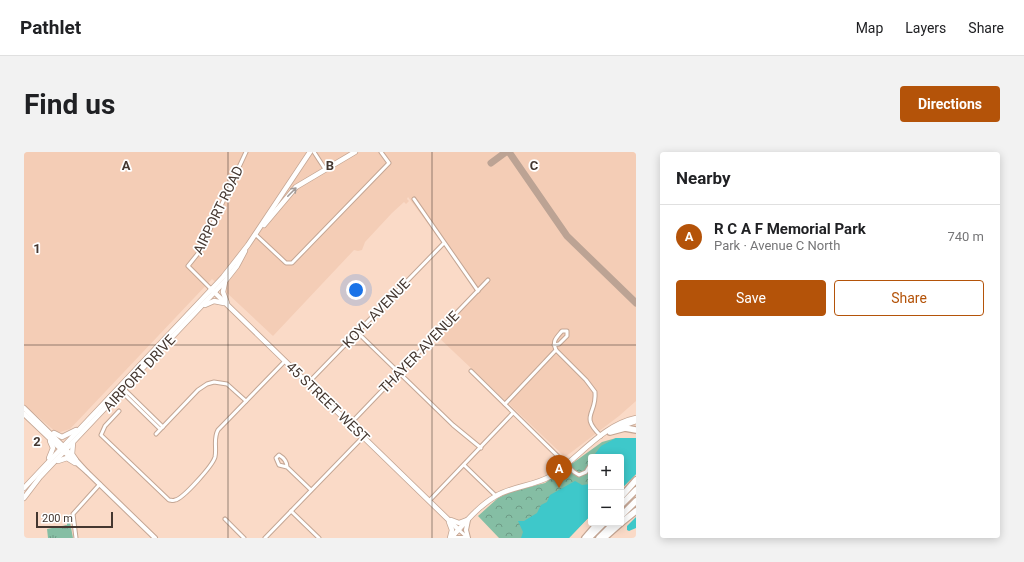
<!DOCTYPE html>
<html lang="en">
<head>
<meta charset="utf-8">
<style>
	body { margin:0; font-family:Roboto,sans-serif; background:#f2f2f2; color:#202124 }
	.controls { position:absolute; right:12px; bottom:12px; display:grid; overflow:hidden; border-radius:4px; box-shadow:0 2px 10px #0003 }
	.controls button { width:36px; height:36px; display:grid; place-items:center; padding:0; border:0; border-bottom:1px solid #e0e0e0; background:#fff; color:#202124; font:20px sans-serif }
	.scale { position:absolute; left:12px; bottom:10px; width:77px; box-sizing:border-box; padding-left:4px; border:2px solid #443730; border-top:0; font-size:11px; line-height:14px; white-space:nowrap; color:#443730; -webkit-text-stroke:3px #fff; paint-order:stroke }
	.you { position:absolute; left:332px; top:138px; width:14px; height:14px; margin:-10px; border:3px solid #fff; border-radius:50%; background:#1a73e8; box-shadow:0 0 0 6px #1a73e833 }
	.badge { display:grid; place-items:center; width:26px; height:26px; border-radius:50%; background:#b45309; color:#fff; font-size:13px; font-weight:700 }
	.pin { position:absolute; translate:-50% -33px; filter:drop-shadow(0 1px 2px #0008) }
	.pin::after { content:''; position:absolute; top:21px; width:14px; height:12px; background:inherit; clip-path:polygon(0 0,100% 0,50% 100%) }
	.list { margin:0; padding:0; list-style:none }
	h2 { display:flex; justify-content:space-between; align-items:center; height:52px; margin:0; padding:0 16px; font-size:17px }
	h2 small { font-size:13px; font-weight:400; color:#757577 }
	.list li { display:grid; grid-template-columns:26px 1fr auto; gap:12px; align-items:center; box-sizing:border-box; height:64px; padding:0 16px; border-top:1px solid #e0e0e0 }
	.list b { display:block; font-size:15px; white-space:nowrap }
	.list p { margin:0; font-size:13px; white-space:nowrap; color:#757577 }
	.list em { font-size:13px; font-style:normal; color:#757577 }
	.actions { display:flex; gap:8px; padding:12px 16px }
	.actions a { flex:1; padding:9px 0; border:1px solid #b45309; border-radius:4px; text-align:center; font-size:14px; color:#b45309 }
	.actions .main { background:#b45309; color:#fff }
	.map { position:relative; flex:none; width:612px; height:386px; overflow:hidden; border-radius:4px }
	header { display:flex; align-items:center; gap:24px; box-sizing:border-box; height:56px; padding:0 20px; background:#fff; border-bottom:1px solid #e0e0e0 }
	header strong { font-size:19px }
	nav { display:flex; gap:22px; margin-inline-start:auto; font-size:14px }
	.intro { display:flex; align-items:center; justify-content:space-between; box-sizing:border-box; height:96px; padding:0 24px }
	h1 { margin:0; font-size:28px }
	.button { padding:10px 18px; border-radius:4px; background:#b45309; color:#fff; font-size:14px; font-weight:700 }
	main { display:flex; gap:24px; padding:0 24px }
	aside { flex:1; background:#fff; border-radius:4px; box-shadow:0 2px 10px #0003 }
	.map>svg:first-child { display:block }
</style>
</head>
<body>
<header>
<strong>Pathlet</strong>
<nav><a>Map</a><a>Layers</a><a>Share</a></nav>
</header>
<div class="intro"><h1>Find us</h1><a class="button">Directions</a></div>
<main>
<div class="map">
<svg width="612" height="386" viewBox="0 0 612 386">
	<defs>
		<pattern id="grass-tufts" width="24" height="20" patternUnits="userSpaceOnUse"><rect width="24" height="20" fill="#85bea4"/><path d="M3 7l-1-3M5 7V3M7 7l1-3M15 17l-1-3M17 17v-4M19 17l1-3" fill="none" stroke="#6e9b86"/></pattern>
		<pattern id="park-crowns" width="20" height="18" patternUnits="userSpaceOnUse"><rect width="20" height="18" fill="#85bea4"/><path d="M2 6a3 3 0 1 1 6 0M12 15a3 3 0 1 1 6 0" fill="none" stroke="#6e9b86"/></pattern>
	</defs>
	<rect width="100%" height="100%" fill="#fadac7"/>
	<polygon fill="#f4cdb6" points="0,0 612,0 612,249 595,264 541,305 412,183 454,139 384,45 383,47 385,49 382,52 380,50 368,61 341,90 338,98 334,99 330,98 249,184 188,127 46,277 33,281 0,253"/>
	<polygon fill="url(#grass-tufts)" points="46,370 49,386 24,386 23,377 43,373 43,371"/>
	<polygon fill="url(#park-crowns)" points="592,286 612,286 612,322 597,337 597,305 567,305 567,363 545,386 475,386 454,364 474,346 486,340 521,331 578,290"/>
	<g fill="#3ec8ca">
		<polygon points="592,286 612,286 612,322 597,337 597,305 572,305 571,302 577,294"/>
		<polygon points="551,329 558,333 567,332 567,363 545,386 497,386 499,380 494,369 500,369 513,361 517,353 523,350 526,343"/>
		<polygon points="612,365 612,376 605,379 603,378 603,374"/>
	</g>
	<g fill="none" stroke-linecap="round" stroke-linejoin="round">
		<g stroke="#bca394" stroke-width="7">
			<polyline points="485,0 543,84 612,151"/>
			<polyline points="467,11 482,0"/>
		</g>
		<g stroke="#c4a694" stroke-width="5">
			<g id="minor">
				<polyline points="290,0 301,17"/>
				<polyline points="390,47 454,139"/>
				<polyline points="231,82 262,111 268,111 365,11 357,0"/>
				<polyline points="187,137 164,114 176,99 222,0"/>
				<polyline points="333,180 429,273 457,296"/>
				<path d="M532 198 562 228 571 240C573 263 555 263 577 284"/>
				<polyline points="447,219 550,320 555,323 562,320 565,315"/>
				<polyline points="284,231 420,91"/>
				<polyline points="100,237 139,275"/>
				<polyline points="98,240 136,277"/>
				<path d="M481 252 532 198C528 189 532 186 538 179H543V184L535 192 530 193"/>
				<path d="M95 259 81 274 77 283 145 348C147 348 149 349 151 348 159 347 189 313 191 305 193 296 189 287 194 278L261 209"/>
				<polyline points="326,272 464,128"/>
				<polyline points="132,282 174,238 183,232 190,230 203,232 222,249"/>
				<polyline points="440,313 472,344"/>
				<path d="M263 315 255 313 252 306 255 303C260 306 263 309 263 315L287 338"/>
				<polyline points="405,349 489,261"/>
				<polyline points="267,359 295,386"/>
				<polyline points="201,367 220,386"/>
				<polyline points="435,378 444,386"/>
				<polyline points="52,386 49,362 76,332"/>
				<polyline points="241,386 339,285"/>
			</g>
		</g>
		<g stroke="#c4a694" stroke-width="6">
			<g id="tertiary">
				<polyline points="43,298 63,320 131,386"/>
				<polyline points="40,300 63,320"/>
				<polyline points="429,386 442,386"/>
				<polyline points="444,386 442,378 444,368"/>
			</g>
		</g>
		<g stroke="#c4a694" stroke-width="6">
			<g id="secondary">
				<polyline points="240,73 272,35 331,0"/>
				<polyline points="201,130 199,140 203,151"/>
				<polyline points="187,137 435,378"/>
				<polyline points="181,153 190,149 200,151"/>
				<polyline points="0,256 40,295"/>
				<polyline points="0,262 38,298"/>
				<polyline points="592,276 612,269"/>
				<polyline points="30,281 38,285 52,278"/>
				<polyline points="49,291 48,302 52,308"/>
				<polyline points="25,306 29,296 26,289"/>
				<polyline points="34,309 43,306 51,311"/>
				<polyline points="0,336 199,125 224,93 286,0"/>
				<polyline points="0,346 16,325 202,128 213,114 221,99"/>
				<polyline points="427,368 435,371 443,368"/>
				<polyline points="425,370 428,378 426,386"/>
				<path d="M427 386C440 372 454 354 472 344 489 334 510 334 527 324 555 306 578 273 612 266"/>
			</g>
		</g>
		<g stroke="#c4a694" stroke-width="8">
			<g id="motorway">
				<polyline points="586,280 601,276 612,278"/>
				<polyline points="597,345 612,328"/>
				<polyline points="597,353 612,338"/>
				<polyline points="597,364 612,349"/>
				<polyline points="597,371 612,359"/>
				<polyline points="561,386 574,371"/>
				<polyline points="565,386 580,371"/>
				<polyline points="575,386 590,371"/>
				<polyline points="580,386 597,371"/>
			</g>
		</g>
		<use href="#minor" stroke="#fff" stroke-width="3"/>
		<use href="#tertiary" stroke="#fff" stroke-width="4"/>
		<use href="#secondary" stroke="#fff" stroke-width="4.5"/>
		<use href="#motorway" stroke="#fff" stroke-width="5.5"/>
	</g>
	<defs><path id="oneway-shaft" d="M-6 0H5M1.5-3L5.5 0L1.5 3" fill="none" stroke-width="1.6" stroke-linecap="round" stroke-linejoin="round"/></defs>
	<use stroke="#a29b98" href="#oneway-shaft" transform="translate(268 40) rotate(-45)"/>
	<path fill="none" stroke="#443730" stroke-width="1" stroke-opacity="0.55" d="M204 0V386M408 0V386M0 193H612"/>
	<g text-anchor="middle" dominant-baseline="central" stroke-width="3.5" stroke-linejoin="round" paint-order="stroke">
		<g font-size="14" fill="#443730" stroke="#fff">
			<text transform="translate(194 58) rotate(-64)">AIRPORT ROAD</text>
			<text transform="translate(352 161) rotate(-46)">KOYL AVENUE</text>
			<text transform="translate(395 200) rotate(-46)">THAYER AVENUE</text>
			<text transform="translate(115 221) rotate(-47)">AIRPORT DRIVE</text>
			<text transform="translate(304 250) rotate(44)">45 STREET WEST</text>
		</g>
	</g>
	<g font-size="13" text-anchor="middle" font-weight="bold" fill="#443730" stroke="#fff" stroke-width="3.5" stroke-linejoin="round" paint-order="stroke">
		<text x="102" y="18">A</text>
		<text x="306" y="18">B</text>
		<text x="510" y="18">C</text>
		<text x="13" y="101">1</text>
		<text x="13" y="294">2</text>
	</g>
</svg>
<div class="controls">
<button>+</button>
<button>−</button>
</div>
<div class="scale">200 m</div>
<div class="you"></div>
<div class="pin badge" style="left:535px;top:336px">A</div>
</div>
<aside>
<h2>Nearby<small></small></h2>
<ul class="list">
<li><span class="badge">A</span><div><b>R C A F Memorial Park</b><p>Park · Avenue C North</p></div><em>740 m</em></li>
</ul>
<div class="actions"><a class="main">Save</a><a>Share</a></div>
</aside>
</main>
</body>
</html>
